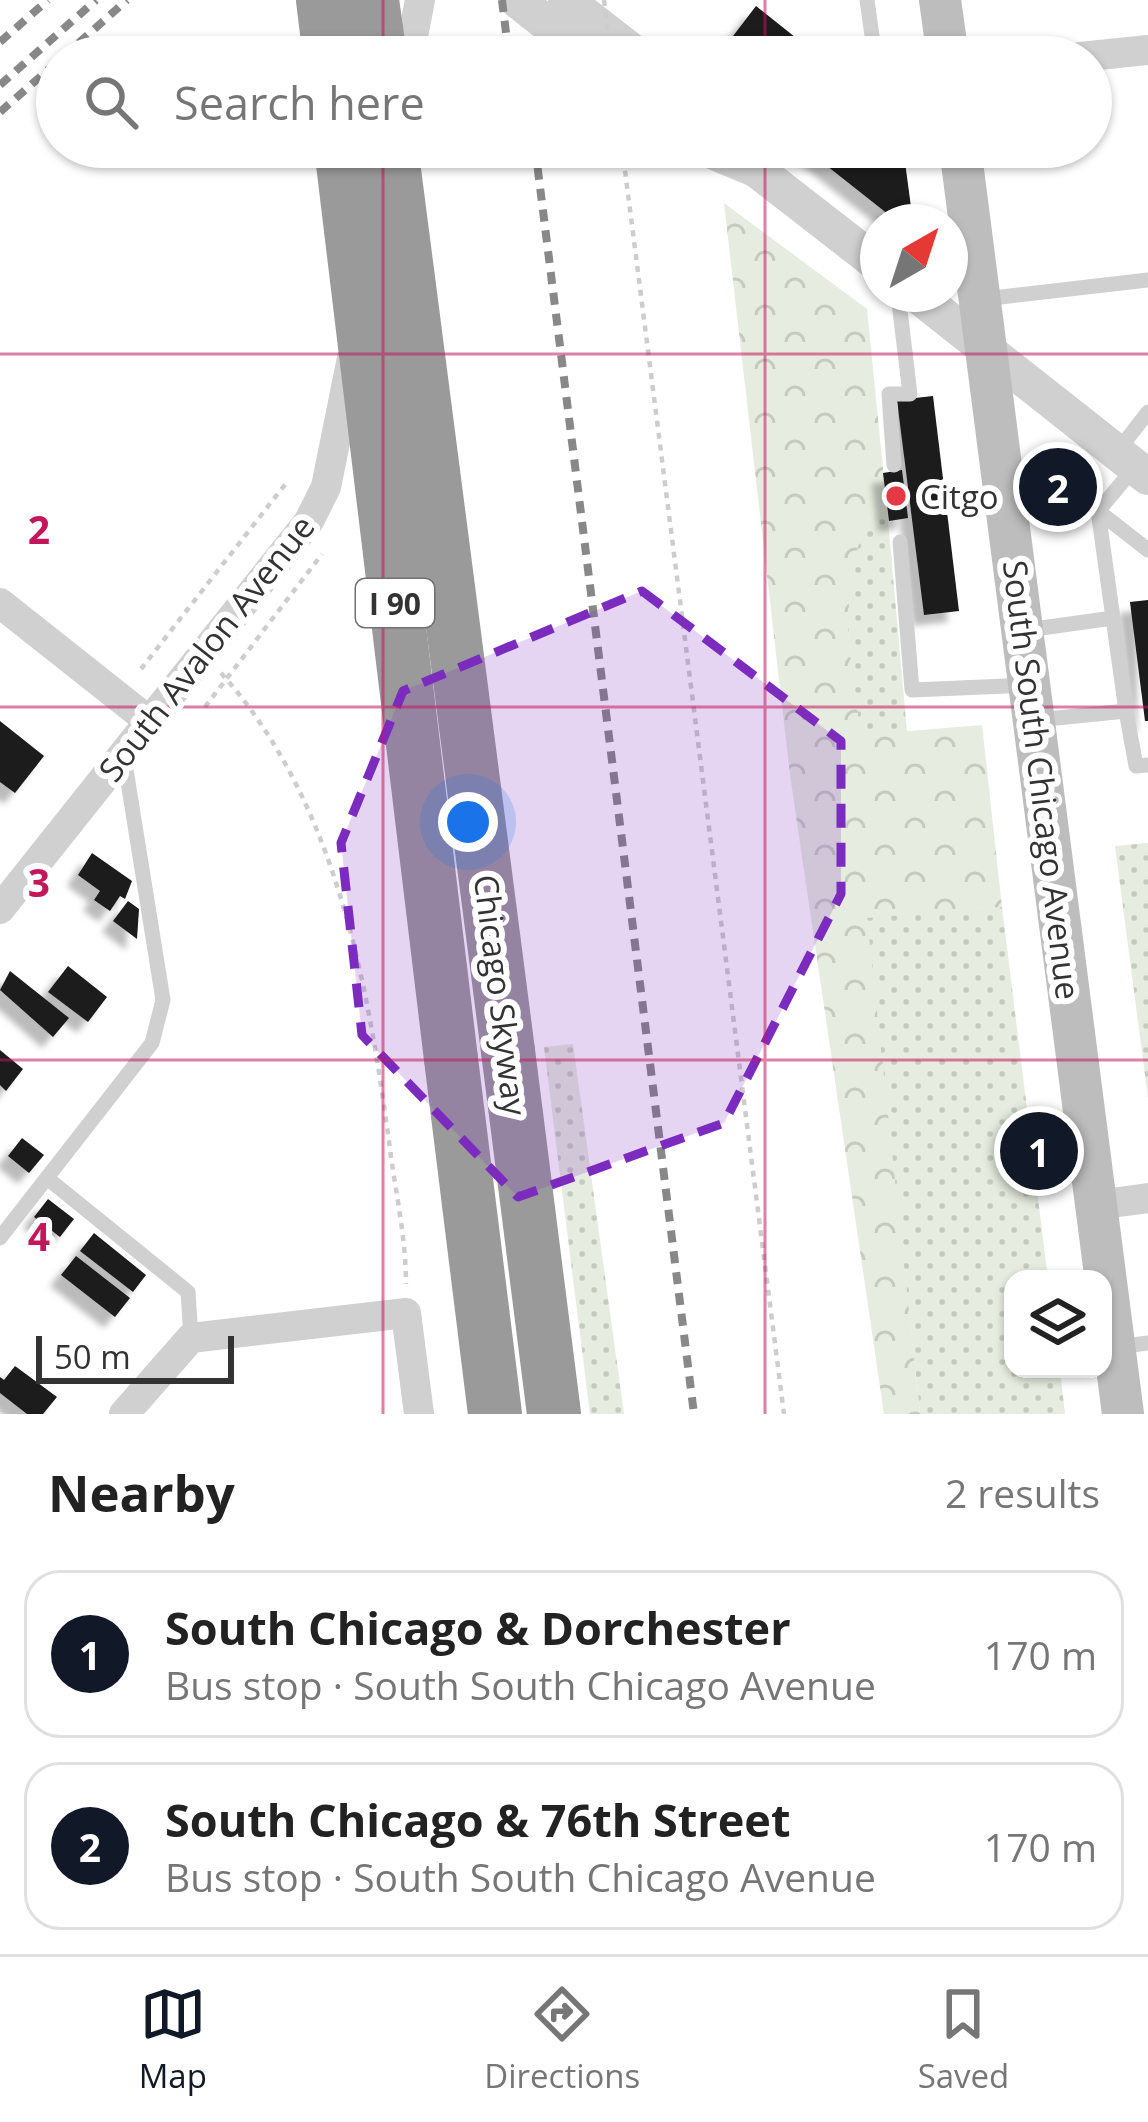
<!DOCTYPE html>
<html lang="en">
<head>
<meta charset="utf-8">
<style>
	body { margin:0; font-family:"Open Sans",sans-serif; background:#f6f6f6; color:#222 }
	.controls { position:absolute; right:36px; bottom:36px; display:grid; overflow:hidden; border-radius:24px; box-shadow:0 3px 9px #0004 }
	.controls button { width:108px; height:108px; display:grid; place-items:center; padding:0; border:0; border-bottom:3px solid #e0e0e0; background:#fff; color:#222; font:60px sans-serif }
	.compass { position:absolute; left:860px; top:204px; width:108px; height:108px; border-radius:50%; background:#fff; box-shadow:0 3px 9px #0004; rotate:39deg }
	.scale { position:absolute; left:36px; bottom:30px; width:198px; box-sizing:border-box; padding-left:12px; border:6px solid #333; border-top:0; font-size:33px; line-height:42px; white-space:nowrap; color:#333; -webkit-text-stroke:9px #fff; paint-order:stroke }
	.you { position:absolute; left:468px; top:822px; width:42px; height:42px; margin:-30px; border:9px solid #fff; border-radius:50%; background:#1a73e8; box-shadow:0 0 0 18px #1a73e833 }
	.badge { display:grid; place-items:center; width:78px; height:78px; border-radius:50%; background:#111827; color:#fff; font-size:39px; font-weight:700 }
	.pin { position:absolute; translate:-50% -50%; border:6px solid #fff; box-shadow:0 3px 12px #0006 }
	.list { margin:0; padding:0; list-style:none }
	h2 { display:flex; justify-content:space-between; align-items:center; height:156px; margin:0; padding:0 48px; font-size:51px }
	h2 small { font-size:39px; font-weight:400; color:#767676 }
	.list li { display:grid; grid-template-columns:78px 1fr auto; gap:36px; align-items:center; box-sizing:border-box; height:168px; margin:0 24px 24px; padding:0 24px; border:3px solid #e0e0e0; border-radius:36px }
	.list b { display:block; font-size:45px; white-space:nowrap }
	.list p { margin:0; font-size:39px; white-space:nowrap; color:#767676 }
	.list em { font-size:39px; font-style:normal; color:#767676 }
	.icon { flex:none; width:66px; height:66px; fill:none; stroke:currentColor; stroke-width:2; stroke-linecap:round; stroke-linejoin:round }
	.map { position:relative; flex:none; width:1148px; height:1414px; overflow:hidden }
	.search { position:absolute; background:#fff; box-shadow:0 3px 9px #0004; left:36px; right:36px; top:36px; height:132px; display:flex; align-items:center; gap:30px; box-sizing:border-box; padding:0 42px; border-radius:66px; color:#767676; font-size:45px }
	.sheet { height:540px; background:#fff }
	nav { display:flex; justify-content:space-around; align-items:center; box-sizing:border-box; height:168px; border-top:3px solid #e0e0e0; background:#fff; font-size:33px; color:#767676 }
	nav a { display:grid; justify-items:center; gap:6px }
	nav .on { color:#111827 }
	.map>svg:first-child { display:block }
</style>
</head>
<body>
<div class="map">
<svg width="1148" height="1414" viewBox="0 0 1148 1414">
	<defs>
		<pattern id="grass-dots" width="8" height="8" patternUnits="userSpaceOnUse" patternTransform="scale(3)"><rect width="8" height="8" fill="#e6ecdf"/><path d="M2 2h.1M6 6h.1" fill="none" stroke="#c6cbc0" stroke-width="1.8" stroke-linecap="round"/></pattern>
		<pattern id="forest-crowns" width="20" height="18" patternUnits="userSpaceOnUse" patternTransform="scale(3)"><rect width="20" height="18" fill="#e6ecdf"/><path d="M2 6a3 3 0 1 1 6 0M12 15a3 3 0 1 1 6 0" fill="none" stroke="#c6cbc0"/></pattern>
		<filter id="shadow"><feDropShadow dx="-11" dy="11" stdDeviation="3" flood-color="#0004"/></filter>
	</defs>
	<rect width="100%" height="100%" fill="#fff"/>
	<g fill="url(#grass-dots)">
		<path d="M886 498 907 732 861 736C850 658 828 563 886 498Z"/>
		<polygon points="1148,843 1148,1098 1115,846"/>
		<polygon points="1002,907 1048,1279 1013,1279 1013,1369 1060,1369 1065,1414 920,1414 866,917"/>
		<polygon points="573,1044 624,1414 590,1414 544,1047"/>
	</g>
	<path fill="url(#forest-crowns)" d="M724 203 867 309 886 498C829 563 850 658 861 735L982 725 1002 907 867 918 920 1414H884L790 775Z"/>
	<g fill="#1a1a1a" filter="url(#shadow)">
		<polygon points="756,6 820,57 834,39 848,39 850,57 717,57"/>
		<polygon points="803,147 903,147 913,222 898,222"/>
		<polygon points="933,396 959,611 924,615 897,400"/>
		<polygon points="902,470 908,518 889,521 883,473"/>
		<polygon points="1148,600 1148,721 1145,721 1130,602"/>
		<polygon points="0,721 44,756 15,793 0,782"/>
		<polygon points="92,853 132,881 125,899 120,896 110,911 94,900 100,891 78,875"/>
		<polygon points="128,901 139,909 137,939 113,921"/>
		<polygon points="68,966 107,997 88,1022 48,992"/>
		<polygon points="10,971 69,1018 53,1037 0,990"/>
		<polygon points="0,1050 23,1069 6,1091 0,1085"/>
		<polygon points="22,1138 44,1155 29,1173 8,1156"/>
		<polygon points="48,1199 74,1219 60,1237 34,1217"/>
		<polygon points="94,1233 146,1275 133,1292 80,1251"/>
		<polygon points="76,1256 130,1298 115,1317 61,1275"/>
		<polygon points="15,1366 57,1397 43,1414 27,1414 0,1393 0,1377 4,1380"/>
	</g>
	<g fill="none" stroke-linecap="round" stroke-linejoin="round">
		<g stroke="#cdcdcd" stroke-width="4.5" stroke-dasharray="6 6" stroke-linecap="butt">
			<polyline points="622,147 784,1414"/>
			<polyline points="141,669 287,482"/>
			<path d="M221 673C338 803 369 989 391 1157 397 1198 406 1242 406 1284"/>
			<polyline points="205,707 322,554"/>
		</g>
		<g stroke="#d0d0d0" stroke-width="15">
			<polyline points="867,0 875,57"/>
			<polyline points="984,299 1148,280"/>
			<polyline points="1117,452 1148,412"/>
			<polyline points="894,465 889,394 910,394 898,294"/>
			<polyline points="1135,467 1098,511 1148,550"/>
			<polyline points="1098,511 1126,711"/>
			<polyline points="900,542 912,690 1027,685"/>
			<polyline points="1027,630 1113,618"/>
			<polyline points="1037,720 1126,711 1136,766 1148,765"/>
			<polyline points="47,1178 188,1292 191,1338"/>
			<polyline points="0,1238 152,1043 163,1000 124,757"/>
			<polyline points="1117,1347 1148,1343"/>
		</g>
		<g stroke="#d0d0d0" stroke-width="30">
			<polyline points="409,57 420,0"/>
			<polyline points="1080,57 1148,50"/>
			<polyline points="0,603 149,721"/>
			<polyline points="0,909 309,521 326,487 352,358"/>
			<polyline points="1096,1205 1148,1198"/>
			<polyline points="124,1414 191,1338 406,1313 419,1414"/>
		</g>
		<g stroke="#d0d0d0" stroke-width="36">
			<polyline points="517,0 589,57"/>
			<polyline points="566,0 639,57"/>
			<polyline points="702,147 757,170"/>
			<polyline points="741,147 757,170 878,264"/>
			<polyline points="916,294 1148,477"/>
		</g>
		<g stroke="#bdbdbd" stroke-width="42">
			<polyline points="940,0 948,57"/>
			<polyline points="960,147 1123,1414"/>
		</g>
		<g stroke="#9a9a9a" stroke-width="54">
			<polyline points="323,0 330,57"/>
			<polyline points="372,0 380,57"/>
			<polyline points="508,1051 554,1414"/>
			<polyline points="451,1059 495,1414"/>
		</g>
		<g stroke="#888" stroke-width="8" stroke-dasharray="12 9" stroke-linecap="butt">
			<polyline points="502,0 509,57"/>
			<polyline points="0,42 48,0"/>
			<polyline points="63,57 127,0"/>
			<polyline points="0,85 96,0"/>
			<polyline points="0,112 57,62"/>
			<polyline points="535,147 694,1414"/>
		</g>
		<polyline stroke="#cdcdcd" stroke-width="4.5" stroke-dasharray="6 6" stroke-linecap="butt" points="604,0 611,57"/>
		<g stroke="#9a9a9a" stroke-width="54">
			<polyline points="341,147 451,1059"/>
			<polyline points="391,147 508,1051"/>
		</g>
	</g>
	<path fill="#7b2cbf" fill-opacity="0.2" stroke="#7b2cbf" stroke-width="9" stroke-dasharray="24 15" stroke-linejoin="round" d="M642 591 841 741V894L724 1123 518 1197 362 1035 341 843 403 691Z"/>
	<path fill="none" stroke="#c2185b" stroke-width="3" stroke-opacity="0.55" d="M383 0V57M765 0V57M383 147V1414M765 147V1414M0 354H1148M0 707H1148M0 1060H1148"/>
	<circle fill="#e63946" stroke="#fff" stroke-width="4.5" cx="896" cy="496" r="12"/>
	<g text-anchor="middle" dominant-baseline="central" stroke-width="12" stroke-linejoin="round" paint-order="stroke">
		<rect fill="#fff" stroke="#707070" stroke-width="3" x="356" y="579" width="78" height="48" rx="9"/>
		<g font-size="30" font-weight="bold" fill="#333">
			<text x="395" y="603">I 90</text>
		</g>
		<g font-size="33" fill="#333" stroke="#fff" text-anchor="start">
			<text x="920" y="496">Citgo</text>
		</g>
		<g font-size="33" fill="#333" stroke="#fff">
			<text transform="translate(206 648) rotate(-52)">South Avalon Avenue</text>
			<text transform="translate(1042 780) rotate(83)">South South Chicago Avenue</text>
			<text transform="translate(501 995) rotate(83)">Chicago Skyway</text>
		</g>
	</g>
	<g font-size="39" text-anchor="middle" font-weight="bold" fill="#c2185b" stroke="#fff" stroke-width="12" stroke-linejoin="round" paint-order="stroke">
		<text x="39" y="544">2</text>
		<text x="39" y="897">3</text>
		<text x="39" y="1251">4</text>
	</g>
</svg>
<div class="controls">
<button><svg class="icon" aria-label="layers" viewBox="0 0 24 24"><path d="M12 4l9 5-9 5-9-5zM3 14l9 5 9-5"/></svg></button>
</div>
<svg class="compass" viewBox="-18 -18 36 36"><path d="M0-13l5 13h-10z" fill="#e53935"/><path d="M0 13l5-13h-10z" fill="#767676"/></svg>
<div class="scale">50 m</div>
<div class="you"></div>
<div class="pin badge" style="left:1039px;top:1151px">1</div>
<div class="pin badge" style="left:1058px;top:487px">2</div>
<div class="search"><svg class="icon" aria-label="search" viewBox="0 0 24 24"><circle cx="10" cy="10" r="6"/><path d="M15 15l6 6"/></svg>Search here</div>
</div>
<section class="sheet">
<h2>Nearby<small>2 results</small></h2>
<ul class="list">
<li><span class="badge">1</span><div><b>South Chicago &amp; Dorchester</b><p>Bus stop · South South Chicago Avenue</p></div><em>170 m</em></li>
<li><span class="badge">2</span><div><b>South Chicago &amp; 76th Street</b><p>Bus stop · South South Chicago Avenue</p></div><em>170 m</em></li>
</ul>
</section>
<nav>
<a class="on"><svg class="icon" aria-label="map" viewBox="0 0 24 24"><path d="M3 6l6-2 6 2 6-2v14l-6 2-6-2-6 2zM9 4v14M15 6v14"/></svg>Map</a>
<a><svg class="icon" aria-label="directions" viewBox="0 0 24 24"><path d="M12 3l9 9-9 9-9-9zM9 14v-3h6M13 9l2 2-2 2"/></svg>Directions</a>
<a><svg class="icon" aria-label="saved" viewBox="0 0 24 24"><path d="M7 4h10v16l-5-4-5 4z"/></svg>Saved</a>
</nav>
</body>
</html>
